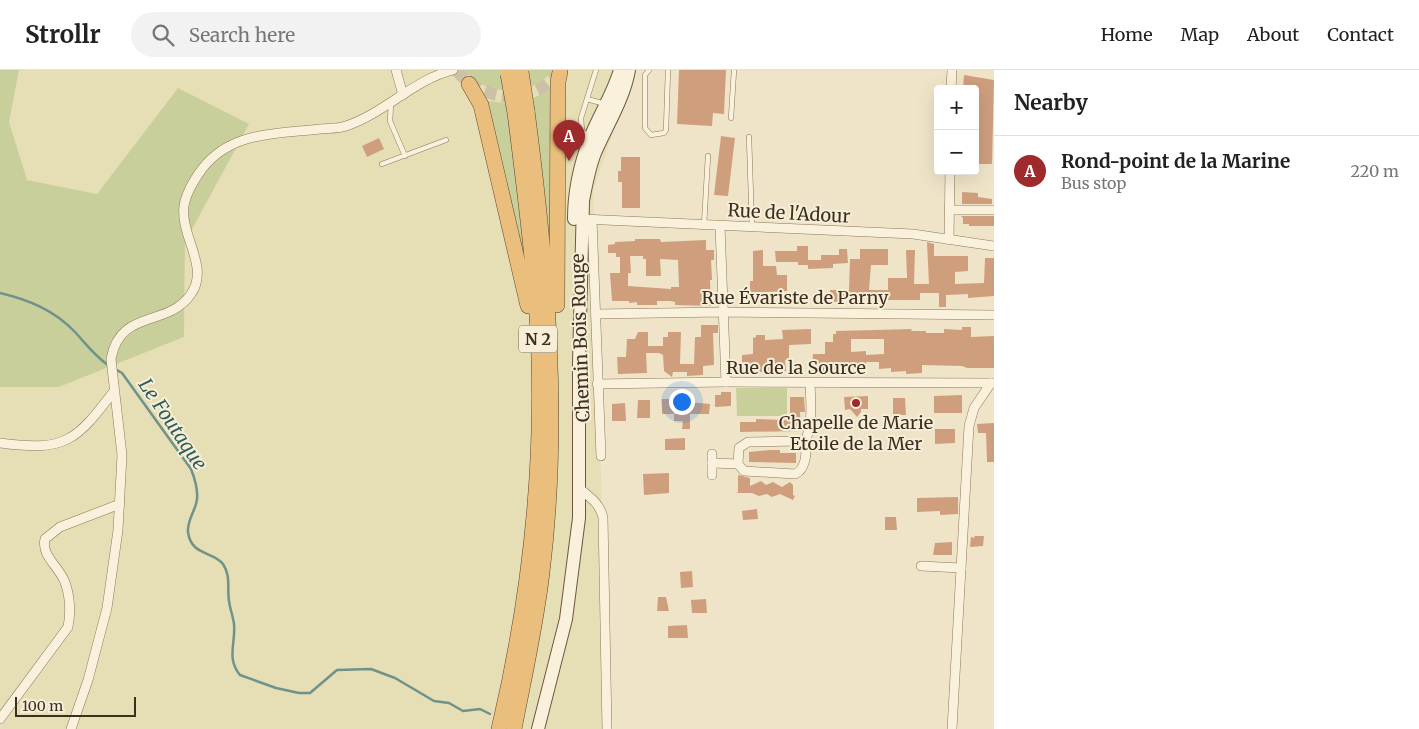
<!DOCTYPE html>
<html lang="en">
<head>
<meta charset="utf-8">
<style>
	body { margin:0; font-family:Merriweather,serif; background:#f2f2f2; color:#222 }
	.controls { position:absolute; right:15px; top:15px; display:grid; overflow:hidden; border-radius:5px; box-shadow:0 5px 20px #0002 }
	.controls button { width:45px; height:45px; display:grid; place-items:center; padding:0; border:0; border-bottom:1px solid #e0e0e0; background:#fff; color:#222; font:25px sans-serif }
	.scale { position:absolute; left:15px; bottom:12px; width:121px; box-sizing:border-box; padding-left:5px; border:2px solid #3d2e20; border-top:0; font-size:14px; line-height:18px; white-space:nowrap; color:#3d2e20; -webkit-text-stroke:4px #f7eed8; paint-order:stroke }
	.you { position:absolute; left:681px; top:331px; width:18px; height:18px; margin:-12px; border:4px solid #fff; border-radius:50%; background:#1a73e8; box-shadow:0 0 0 8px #1a73e833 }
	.badge { display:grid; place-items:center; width:32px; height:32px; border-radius:50%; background:#9e2a2b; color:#fff; font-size:16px; font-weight:700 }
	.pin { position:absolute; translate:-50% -41px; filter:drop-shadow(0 1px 2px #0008) }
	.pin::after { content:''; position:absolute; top:26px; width:18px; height:15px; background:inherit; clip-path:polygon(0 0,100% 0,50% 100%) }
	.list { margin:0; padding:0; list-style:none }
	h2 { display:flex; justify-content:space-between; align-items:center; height:65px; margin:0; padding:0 20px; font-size:21px }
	h2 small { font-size:16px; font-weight:400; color:#767676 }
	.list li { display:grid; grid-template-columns:32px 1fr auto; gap:15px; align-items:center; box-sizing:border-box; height:70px; padding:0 20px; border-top:1px solid #e0e0e0 }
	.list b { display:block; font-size:19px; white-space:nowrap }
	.list p { margin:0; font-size:16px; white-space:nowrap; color:#767676 }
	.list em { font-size:16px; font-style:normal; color:#767676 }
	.icon { flex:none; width:28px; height:28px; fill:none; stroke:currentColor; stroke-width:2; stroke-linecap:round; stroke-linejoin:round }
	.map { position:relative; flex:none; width:994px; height:659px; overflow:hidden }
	header { display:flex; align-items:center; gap:30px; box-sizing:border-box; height:70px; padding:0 25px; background:#fff; border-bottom:1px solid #e0e0e0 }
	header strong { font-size:24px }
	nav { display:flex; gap:28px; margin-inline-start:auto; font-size:18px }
	.search { width:350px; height:45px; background:#f2f2f2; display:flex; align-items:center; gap:12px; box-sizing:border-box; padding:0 18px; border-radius:28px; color:#767676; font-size:19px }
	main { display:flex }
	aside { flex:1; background:#fff }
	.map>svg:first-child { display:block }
</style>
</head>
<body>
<header>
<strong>Strollr</strong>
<div class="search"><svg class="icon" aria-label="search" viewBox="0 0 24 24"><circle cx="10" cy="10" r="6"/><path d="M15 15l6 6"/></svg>Search here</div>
<nav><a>Home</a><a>Map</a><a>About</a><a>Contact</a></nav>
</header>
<main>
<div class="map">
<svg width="994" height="659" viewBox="0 0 994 659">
	<rect width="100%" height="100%" fill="#f0e4c8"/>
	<polygon fill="#e6deb5" points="19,0 634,0 593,122 608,659 0,659 0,317 59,317 184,267 185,172 248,55 178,18 97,124 26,110 9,52"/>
	<g fill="#c9cf9b">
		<polygon points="0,0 19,0 9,52 27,110 97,124 178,18 249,54 185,172 184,267 59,317 0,317"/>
		<path d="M463 0H554C530 28 487 27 463 0Z"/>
		<path d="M551 19 552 189 534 40 521 130 526 208 483 30C512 35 525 34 551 19Z"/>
		<polygon points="736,318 787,318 787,346 737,346"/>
	</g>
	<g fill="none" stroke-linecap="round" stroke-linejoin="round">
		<g stroke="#6f938a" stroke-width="2.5">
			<path d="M0 223C29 230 54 240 75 262 86 274 95 286 108 295"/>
			<path d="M115 299 122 303 191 399C195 409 198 418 197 429 196 440 187 450 188 462 191 486 213 481 223 494 231 506 227 518 229 531 230 539 233 546 234 554 236 573 226 588 240 605L276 618 299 623H310L337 600 371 599 395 608 434 631 449 633 463 641 480 639 490 644"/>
		</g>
	</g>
	<g fill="#cf9f7d" fill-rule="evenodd">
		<polygon points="679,0 726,0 724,44 713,43 712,56 677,54"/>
		<polygon points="964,5 994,10 992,94 975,94 975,19 963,19"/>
		<polygon points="721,66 735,68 728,126 714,125"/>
		<polygon points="379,68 384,79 367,87 362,76"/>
		<polygon points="621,87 640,87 640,138 622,138 622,112 618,112 618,101 621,101"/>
		<polygon points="962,122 978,123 978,127 992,129 992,134 962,134"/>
		<polygon points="961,146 994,146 994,156 969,156 969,154 963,154 963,148"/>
		<path d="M635 169H660L661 172 706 170V180H714V190H711L712 210H710L711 236 675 235V232L670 231H657V235H637V232L629 233V231H612L610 203H620V187H616V183H608V175L615 174V172L635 171ZM630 186H643V189H646V206H661L660 189 678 190 679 217H671V219L628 216V203H631Z"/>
		<polygon points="927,172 934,174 934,186 968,186 968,201 955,202 955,214 984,213 985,188 994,188 994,226 968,228 968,224 946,225 946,237 939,237 939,223 920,223 920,230 877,230 877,227 847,227 839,230 839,232 830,232 830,220 849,220 850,189 860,189 860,179 888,179 888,195 871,195 869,220 888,220 888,208 907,208 906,180 915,180 914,214 929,214"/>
		<polygon points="797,176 808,176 808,195 798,195 798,192 776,192 775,181 797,181"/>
		<polygon points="839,179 847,179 848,193 833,194 833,198 808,199 808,190 821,190 821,185 839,185"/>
		<polygon points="763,180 763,196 776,196 777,205 787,205 787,221 750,223 750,211 753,211 753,181"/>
		<polygon points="701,255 718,255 718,263 713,263 714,295 703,296 703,305 687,306 687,302 673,302 672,307 664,301 663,285 659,283 646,283 647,303 618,304 617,287 626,287 627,269 635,269 638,262 648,262 648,276 663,276 663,267 668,267 668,262 681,262 680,294 694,294 695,267 701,267"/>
		<path d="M962 257H971V267L994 266V298H967L962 296 922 295V303L906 304V301L891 302V298L879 299V292H866V297L848 298V301L812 302 813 284H825V272H833V264H836V261L912 259 911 261H926V263H944V259L962 260ZM851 269H884V284L866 285V281L851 282Z"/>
		<polygon points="811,259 811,274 789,275 789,289 785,290 786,301 733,303 733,294 742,294 742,285 753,284 753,268 756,267 756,265 765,265 765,270 783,269 782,260"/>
		<polygon points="721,322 731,322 731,336 715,337 715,325 721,325"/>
		<polygon points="962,325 962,343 934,343 934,326"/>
		<polygon points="868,326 868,339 861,339 861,342 857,347 850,339 845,340 844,327"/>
		<polygon points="790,327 804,327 805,342 800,342 801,361 740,362 740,352 756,352 756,349 790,350"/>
		<polygon points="893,328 905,328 906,345 893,345"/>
		<polygon points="662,329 674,329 674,344 688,343 688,332 710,334 709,344 690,344 690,359 682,359 683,351 674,351 674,344 662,344"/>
		<polygon points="638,330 650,330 650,348 637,348"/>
		<polygon points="625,333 626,351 612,351 612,334"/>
		<polygon points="994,353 994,392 987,392 986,363 978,363 977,354"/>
		<polygon points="935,359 955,359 955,373 935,374"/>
		<polygon points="685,368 685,380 665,380 665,369"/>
		<polygon points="770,380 780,380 780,383 796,383 796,393 749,392 749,382"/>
		<polygon points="669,403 669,423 644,425 643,404"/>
		<polygon points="738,405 750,408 750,416 761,411 766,415 773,412 782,417 790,412 793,415 793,425 795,426 793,430 780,424 772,427 767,424 759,426 752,423 736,423 738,422"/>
		<polygon points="958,427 958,444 940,445 940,441 917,442 917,428"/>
		<polygon points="757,439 758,449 743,450 742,441"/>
		<polygon points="885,447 896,447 897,460 885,460"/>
		<polygon points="974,466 984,466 983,476 970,477 971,467 975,468"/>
		<polygon points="952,472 952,485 933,485 935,473"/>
		<polygon points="692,501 693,517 681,518 680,502"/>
		<polygon points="658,527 666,527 669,541 657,541"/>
		<polygon points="706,529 707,543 692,543 691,530"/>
		<polygon points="687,555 688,568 668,568 668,556"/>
	</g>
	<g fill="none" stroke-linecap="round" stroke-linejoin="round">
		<path stroke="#ccc0a6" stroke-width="12" stroke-dasharray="12 6" stroke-linecap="butt" d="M456 0C483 33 534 37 561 0"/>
		<g stroke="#8d765c" stroke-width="5.5">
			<g id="service">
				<polyline points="649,0 645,5 645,58 651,65 664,63 666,60 668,0"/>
				<polyline points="587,29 605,34"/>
				<polyline points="391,34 390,51 405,86"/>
				<polyline points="731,48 734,0"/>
				<polyline points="588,66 582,61 581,48 596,0"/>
				<polyline points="749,67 752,158"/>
				<polyline points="382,94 446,70"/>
				<polyline points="704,155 708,86"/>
			</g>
		</g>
		<g stroke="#8d765c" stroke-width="10">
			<g id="minor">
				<polyline points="396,0 403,25"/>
				<polyline points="951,19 952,0"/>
				<polyline points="949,140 994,140"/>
				<polyline points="582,149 913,164 994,176"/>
				<polyline points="592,149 601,386"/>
				<polyline points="720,156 726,312"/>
				<polyline points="949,170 950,101"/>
				<polyline points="596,244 723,242 994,245"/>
				<polyline points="597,314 726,312 994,313"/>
				<path d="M0 373C66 382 76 371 114 321"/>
				<path d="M804 374C808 383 805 400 795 404L744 401 738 394 739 378 748 372 797 371 804 374C813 355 811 335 810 314"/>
				<polyline points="712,393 738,394"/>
				<polyline points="712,405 712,384"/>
				<path d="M580 419C591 428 599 433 603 447L607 659"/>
				<polyline points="921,496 961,498"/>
				<path d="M0 649 68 557C71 542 70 524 64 510 58 496 41 485 45 469L60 457 120 434"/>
				<path d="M71 659 88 610 107 538 118 460 122 385 111 289C120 238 168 258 191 224 210 197 180 166 184 136 186 123 194 110 202 99 231 61 277 64 320 59 328 58 338 59 346 56 385 43 413 10 453 0"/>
				<polyline points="952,659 969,356 974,338 991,313"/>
			</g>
		</g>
		<g stroke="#6f573f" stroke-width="14">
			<g id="secondary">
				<path d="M574 149C574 121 580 94 590 68 599 45 613 24 620 0"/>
				<path d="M538 659 566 549 579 448V293L583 131C586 115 589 98 595 83 607 55 624 29 629 0"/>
			</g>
		</g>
		<g stroke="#5b4430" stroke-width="16">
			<g id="trunk">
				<polyline points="469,14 481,35 528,236"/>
				<polyline points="557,235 558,12 560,2"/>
				<path d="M499 659C532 519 547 375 536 231 531 168 523 106 515 43"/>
				<path d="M514 659C524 607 536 555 542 502 561 349 547 194 527 41"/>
			</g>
		</g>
		<use href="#service" stroke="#faf1dc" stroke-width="4.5"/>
		<use href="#minor" stroke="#faf1dc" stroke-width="9"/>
		<use href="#secondary" stroke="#faf1dc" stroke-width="12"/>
		<use href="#trunk" stroke="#eabe7c" stroke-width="15"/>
		<g stroke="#5b4430" stroke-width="16" stroke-linecap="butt">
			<g id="trunk-bridge">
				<polyline points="521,2 527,41"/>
				<polyline points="508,4 515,43"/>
			</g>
		</g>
		<use href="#trunk-bridge" stroke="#eabe7c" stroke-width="15"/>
	</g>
	<circle fill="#9e2a2b" stroke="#f7eed8" stroke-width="2" cx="856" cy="333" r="5"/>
	<g text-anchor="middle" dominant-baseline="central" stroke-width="4" stroke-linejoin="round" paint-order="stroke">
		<rect fill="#f7eed8" stroke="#756857" stroke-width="1" x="519" y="255.5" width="38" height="27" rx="4"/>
		<g font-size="16" font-weight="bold" fill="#3d2e20">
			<text x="538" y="269">N 2</text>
		</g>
		<g font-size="18" fill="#3d2e20" stroke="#f7eed8">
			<text transform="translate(789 143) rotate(3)">Rue de l'Adour</text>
			<text x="795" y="227">Rue Évariste de Parny</text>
			<text transform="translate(580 268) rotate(-92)">Chemin Bois Rouge</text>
			<text x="796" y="297">Rue de la Source</text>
		</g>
		<g font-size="18" fill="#3d2e20" stroke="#f7eed8">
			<text x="856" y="352">Chapelle de Marie<tspan x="856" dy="21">Etoile de la Mer</tspan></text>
		</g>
		<g font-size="19" font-style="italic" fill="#2f5d5a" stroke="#f7eed8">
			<text transform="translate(173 354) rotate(56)">Le Foutaque</text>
		</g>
	</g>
</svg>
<div class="controls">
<button>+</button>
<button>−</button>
</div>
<div class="scale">100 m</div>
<div class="you"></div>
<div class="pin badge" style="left:569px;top:91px">A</div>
</div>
<aside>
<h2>Nearby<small></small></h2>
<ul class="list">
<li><span class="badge">A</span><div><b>Rond-point de la Marine</b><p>Bus stop</p></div><em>220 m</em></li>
</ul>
</aside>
</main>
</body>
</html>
